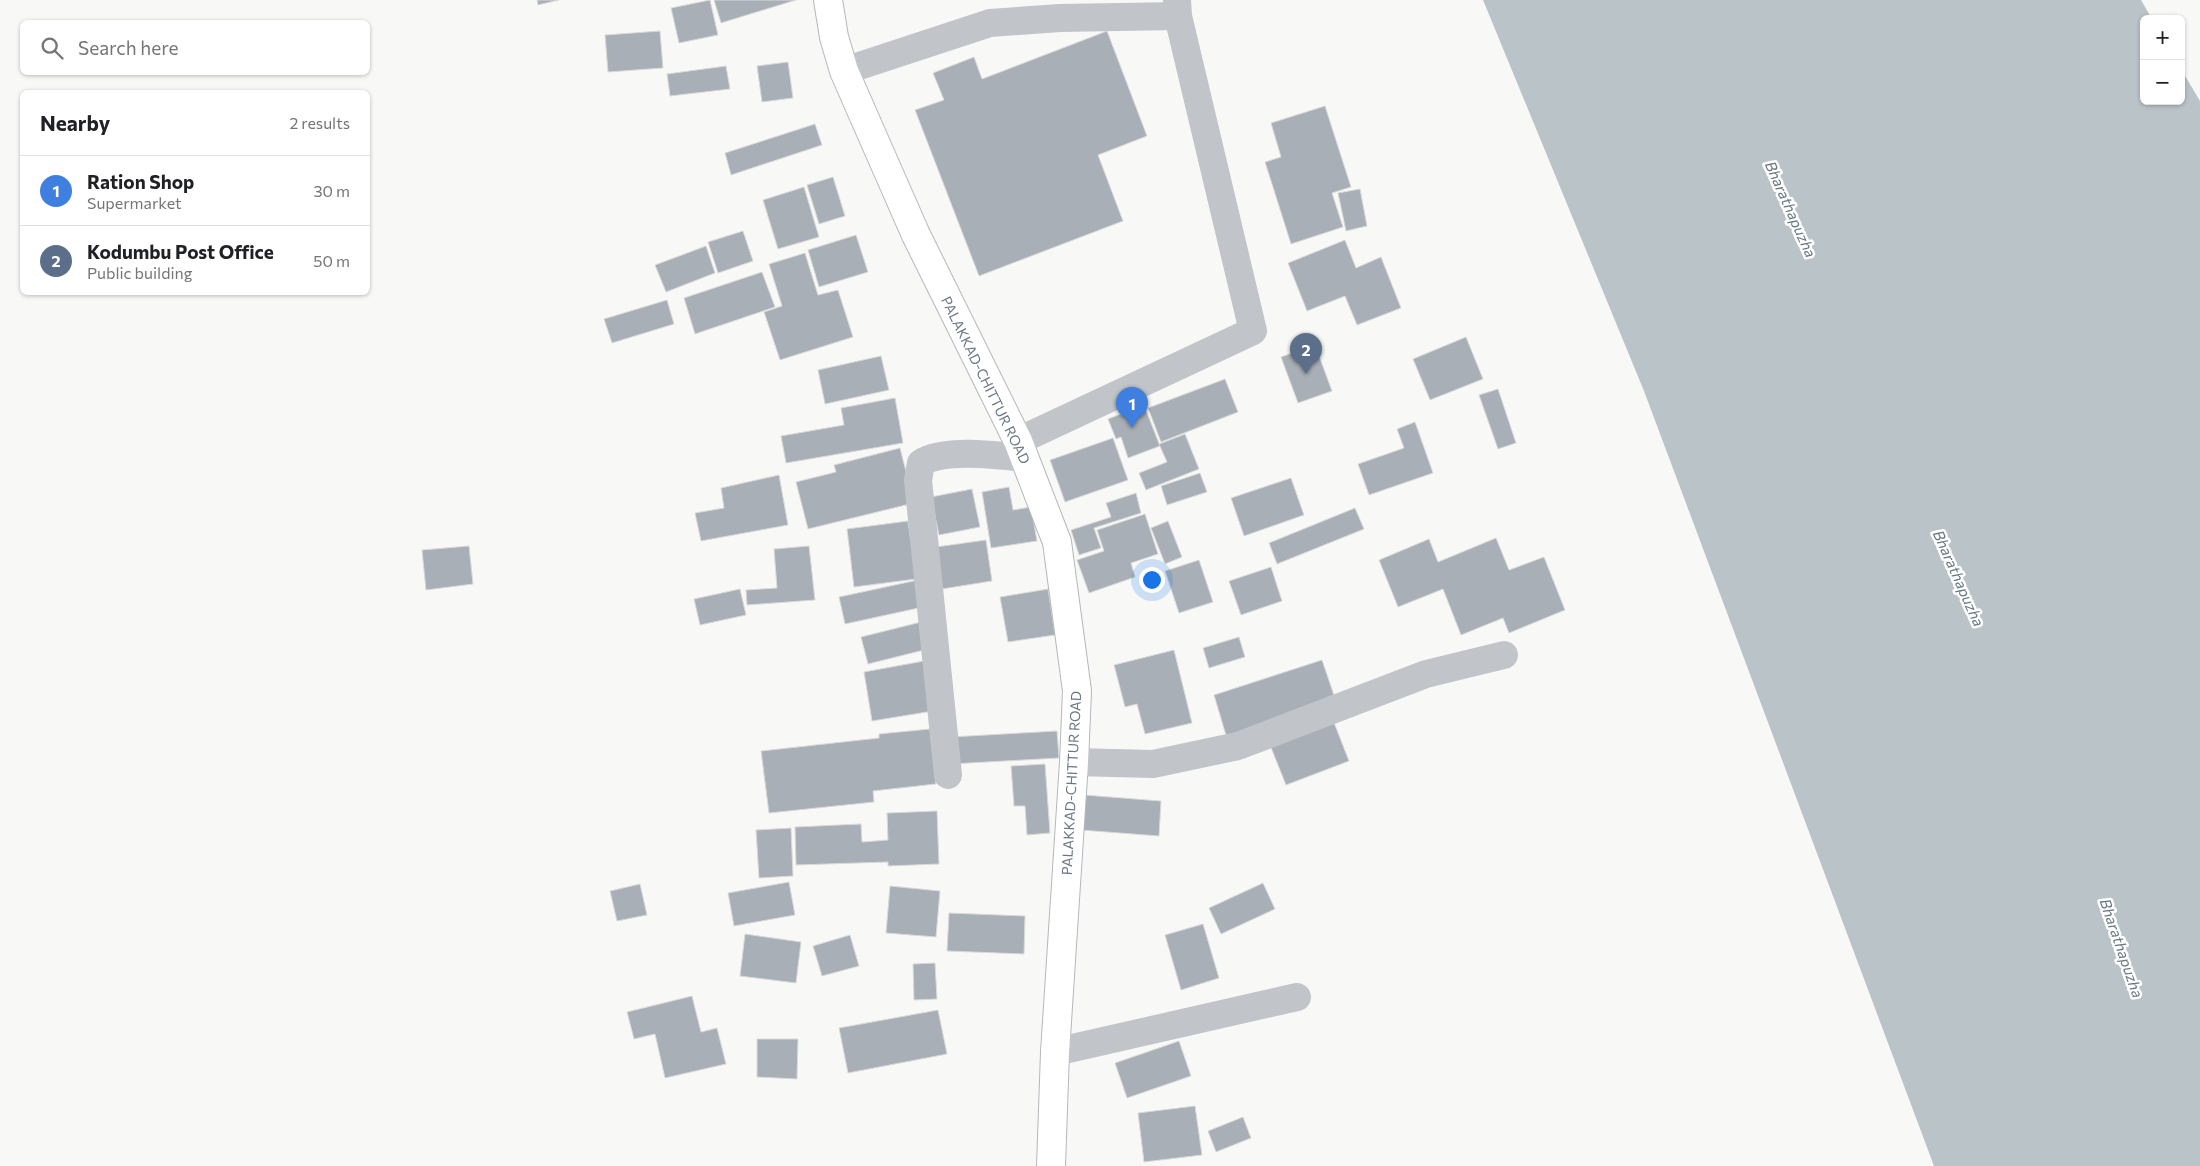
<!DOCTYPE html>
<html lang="en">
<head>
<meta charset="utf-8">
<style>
	body { margin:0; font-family:Commissioner,sans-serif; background:#f6f6f6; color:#202124 }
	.controls { position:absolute; right:15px; top:15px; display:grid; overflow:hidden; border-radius:8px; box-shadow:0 1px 4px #0004 }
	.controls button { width:45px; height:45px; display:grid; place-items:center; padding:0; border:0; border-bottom:1px solid #e0e0e0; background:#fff; color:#202124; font:25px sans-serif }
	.you { position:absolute; left:1151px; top:579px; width:18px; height:18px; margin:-12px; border:4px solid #fff; border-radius:50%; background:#1a73e8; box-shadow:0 0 0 8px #1a73e833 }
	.badge { display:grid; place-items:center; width:32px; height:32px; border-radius:50%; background:#0b8043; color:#fff; font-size:16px; font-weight:700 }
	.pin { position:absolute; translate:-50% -41px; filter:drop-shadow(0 1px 2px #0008) }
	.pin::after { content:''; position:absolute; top:26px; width:18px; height:15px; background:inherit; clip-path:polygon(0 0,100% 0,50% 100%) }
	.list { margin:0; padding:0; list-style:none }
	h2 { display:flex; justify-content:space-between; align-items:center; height:65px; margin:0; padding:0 20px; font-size:21px }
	h2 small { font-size:16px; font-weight:400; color:#757577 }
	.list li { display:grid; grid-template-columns:32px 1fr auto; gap:15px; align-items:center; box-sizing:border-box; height:70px; padding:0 20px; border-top:1px solid #e0e0e0 }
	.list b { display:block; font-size:19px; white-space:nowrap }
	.list p { margin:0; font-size:16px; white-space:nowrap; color:#757577 }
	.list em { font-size:16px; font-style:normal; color:#757577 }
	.icon { flex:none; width:28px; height:28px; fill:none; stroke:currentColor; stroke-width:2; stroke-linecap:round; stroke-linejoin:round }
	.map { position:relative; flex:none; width:2200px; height:1166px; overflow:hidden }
	.search { position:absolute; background:#fff; box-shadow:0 1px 4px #0004; left:20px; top:20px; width:350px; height:55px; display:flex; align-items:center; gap:12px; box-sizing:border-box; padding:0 18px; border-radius:8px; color:#757577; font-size:19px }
	.panel { position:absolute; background:#fff; box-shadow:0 1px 4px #0004; left:20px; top:90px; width:350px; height:205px; border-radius:8px }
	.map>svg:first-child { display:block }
</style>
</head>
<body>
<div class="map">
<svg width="2200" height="1166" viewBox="0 0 2200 1166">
	<rect width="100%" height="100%" fill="#f8f9f7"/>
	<polygon fill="#bac3c8" points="1483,0 2141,0 2152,19 2144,19 2144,101 2181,101 2181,69 2200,101 2200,1166 1934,1166 1644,391"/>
	<g fill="#a9afb6" stroke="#dadad9">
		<polygon points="537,0 559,0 538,5"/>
		<polygon points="710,0 718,35 679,43 671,8"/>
		<polygon points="714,0 796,0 721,23"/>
		<polygon points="660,31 663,68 608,72 605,35"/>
		<polygon points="1107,31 1147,136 1098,155 1123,221 979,276 915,110 944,100 933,73 974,57 982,79"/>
		<polygon points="788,62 793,98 762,102 757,66"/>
		<polygon points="726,66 730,89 670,96 667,74"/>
		<polygon points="1325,106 1351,187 1332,193 1343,227 1291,244 1265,162 1281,157 1271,123"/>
		<polygon points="815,124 822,145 731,175 725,153"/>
		<polygon points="833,177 845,216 819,224 807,185"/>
		<polygon points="804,187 819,237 778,249 763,200"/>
		<polygon points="1360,189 1367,226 1346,231 1338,193"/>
		<polygon points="743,231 753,261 718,273 708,242"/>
		<polygon points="856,235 868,272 819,287 808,250"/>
		<polygon points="1345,240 1356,268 1381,257 1401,308 1357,325 1345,296 1307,311 1288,263"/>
		<polygon points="706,246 715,273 666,292 655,265"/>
		<polygon points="805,253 818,295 838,290 853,337 780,360 764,312 782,306 769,264"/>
		<polygon points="762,272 775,307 695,334 684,298"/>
		<polygon points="667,300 674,324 612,343 604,319"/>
		<polygon points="1466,337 1483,379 1430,400 1413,359"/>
		<polygon points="1315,345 1332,391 1298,403 1281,357"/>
		<polygon points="881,356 889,390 825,404 818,370"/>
		<polygon points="1225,379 1238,412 1161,442 1148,408"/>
		<polygon points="1498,389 1516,443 1498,449 1479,395"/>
		<polygon points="895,398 903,443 786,463 781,436 844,425 841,408"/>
		<polygon points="1144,405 1160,446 1128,458 1121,437 1116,439 1108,419"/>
		<polygon points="1415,422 1433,473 1369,495 1358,464 1404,448 1397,429"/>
		<polygon points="1185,434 1199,469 1146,490 1139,473 1167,462 1159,444"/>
		<polygon points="1113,438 1128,480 1065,502 1050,460"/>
		<polygon points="900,448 914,503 808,529 796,482 836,472 834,465"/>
		<polygon points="1200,473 1207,492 1167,505 1161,486"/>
		<polygon points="779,475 788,525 701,541 695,513 724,508 721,488"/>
		<polygon points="1291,478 1304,515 1244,536 1231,498"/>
		<polygon points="1009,487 1013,510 1031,507 1037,541 991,548 982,492"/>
		<polygon points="972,489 980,527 939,535 931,497"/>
		<polygon points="1136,493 1141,513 1094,528 1101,548 1079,555 1071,530 1111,517 1106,503"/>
		<polygon points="1355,508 1364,529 1277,564 1269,543"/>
		<polygon points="1145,514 1158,554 1131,563 1135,577 1089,593 1077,560 1104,551 1097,530"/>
		<polygon points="908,521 916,579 854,587 847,529"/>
		<polygon points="1168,521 1182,557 1165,564 1151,528"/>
		<polygon points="1496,538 1509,570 1544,557 1565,610 1509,633 1503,618 1461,635 1443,589 1398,607 1379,560 1429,539 1438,562"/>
		<polygon points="986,540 992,581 942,589 936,547"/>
		<polygon points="469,546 473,584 426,590 422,550"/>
		<polygon points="809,546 815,600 747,605 746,590 777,588 774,549"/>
		<polygon points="1199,560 1213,602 1179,613 1165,571"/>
		<polygon points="1271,567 1282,601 1241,615 1229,581"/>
		<polygon points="918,580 923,607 845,624 839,597"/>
		<polygon points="740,589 746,615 700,625 694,599"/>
		<polygon points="1048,589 1055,635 1008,642 1000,597"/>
		<polygon points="921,622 928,649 868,664 861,637"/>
		<polygon points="1239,637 1245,657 1209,668 1203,648"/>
		<polygon points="1174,650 1192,723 1145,734 1137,704 1125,707 1114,665"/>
		<polygon points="1322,660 1338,707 1228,742 1214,695"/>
		<polygon points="924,661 933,711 872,721 864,672"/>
		<polygon points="1333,720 1349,761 1286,785 1270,745"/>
		<polygon points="930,729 936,784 873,791 874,802 769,813 761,751 879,738 879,734"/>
		<polygon points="1057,731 1059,758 951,764 950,737"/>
		<polygon points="1045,764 1050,833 1027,835 1025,806 1014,806 1011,766"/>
		<polygon points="1084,795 1161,801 1159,836 1081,830"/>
		<polygon points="937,811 939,864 888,866 888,862 796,865 795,827 861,824 862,842 888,840 887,813"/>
		<polygon points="791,828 793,876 759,878 756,830"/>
		<polygon points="789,882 795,915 734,926 728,893"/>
		<polygon points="1263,883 1275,909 1221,934 1209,908"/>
		<polygon points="640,884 647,915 617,921 610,891"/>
		<polygon points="890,886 940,891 936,937 886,933"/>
		<polygon points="949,913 1025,916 1024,954 947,951"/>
		<polygon points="1203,924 1219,978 1181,990 1165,935"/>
		<polygon points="745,934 801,942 796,983 740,976"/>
		<polygon points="850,935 859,966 822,976 813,946"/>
		<polygon points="935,963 937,999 914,1000 913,964"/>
		<polygon points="692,996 701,1032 717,1028 726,1064 665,1078 655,1034 634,1039 627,1012"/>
		<polygon points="938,1010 947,1054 848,1073 839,1028"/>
		<polygon points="757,1039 798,1039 797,1079 757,1077"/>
		<polygon points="1179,1041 1191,1076 1127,1098 1115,1063"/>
		<polygon points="1195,1106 1202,1155 1144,1162 1138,1113"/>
		<polygon points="1243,1117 1251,1138 1216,1152 1208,1131"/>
	</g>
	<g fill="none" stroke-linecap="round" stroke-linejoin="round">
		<g stroke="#b3b8bc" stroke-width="30">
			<polyline id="secondary" points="828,0 834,37 844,71 916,235 1018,441 1057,542 1077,691 1074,762 1055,1052 1051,1166"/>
		</g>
		<g stroke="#c1c4c8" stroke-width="28">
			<polyline points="844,71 990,23 1060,18 1178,16"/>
			<polyline points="1018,441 1253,331 1178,16 1177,0"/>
			<polyline points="1074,762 1153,764 1238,746 1426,674 1504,655"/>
			<path d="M948 775 918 480 921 463C943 448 997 455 1024 458"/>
			<polyline points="1055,1052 1297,997"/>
		</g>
		<use href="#secondary" stroke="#fff" stroke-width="28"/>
	</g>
	<g text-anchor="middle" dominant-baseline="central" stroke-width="5" stroke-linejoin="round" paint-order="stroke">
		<g font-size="14" fill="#6b7784" stroke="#fff">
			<text transform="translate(986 380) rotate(64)">PALAKKAD-CHITTUR ROAD</text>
			<text transform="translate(1071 783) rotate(-87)">PALAKKAD-CHITTUR ROAD</text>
		</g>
		<g font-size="15" font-style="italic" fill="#67777f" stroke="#fff">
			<text transform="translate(1791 209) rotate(66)">Bharathapuzha</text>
			<text transform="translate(1959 578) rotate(66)">Bharathapuzha</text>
			<text transform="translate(2122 948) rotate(71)">Bharathapuzha</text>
		</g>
	</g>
</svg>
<div class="controls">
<button>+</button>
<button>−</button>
</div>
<div class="you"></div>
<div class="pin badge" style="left:1132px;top:428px;background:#3f7fe0">1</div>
<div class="pin badge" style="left:1306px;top:374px;background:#5c6f8a">2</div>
<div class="search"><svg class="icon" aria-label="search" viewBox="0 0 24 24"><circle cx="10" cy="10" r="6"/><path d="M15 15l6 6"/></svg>Search here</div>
<section class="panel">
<h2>Nearby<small>2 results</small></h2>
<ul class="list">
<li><span class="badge" style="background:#3f7fe0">1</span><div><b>Ration Shop</b><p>Supermarket</p></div><em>30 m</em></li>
<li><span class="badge" style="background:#5c6f8a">2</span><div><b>Kodumbu Post Office</b><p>Public building</p></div><em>50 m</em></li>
</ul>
</section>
</div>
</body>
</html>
